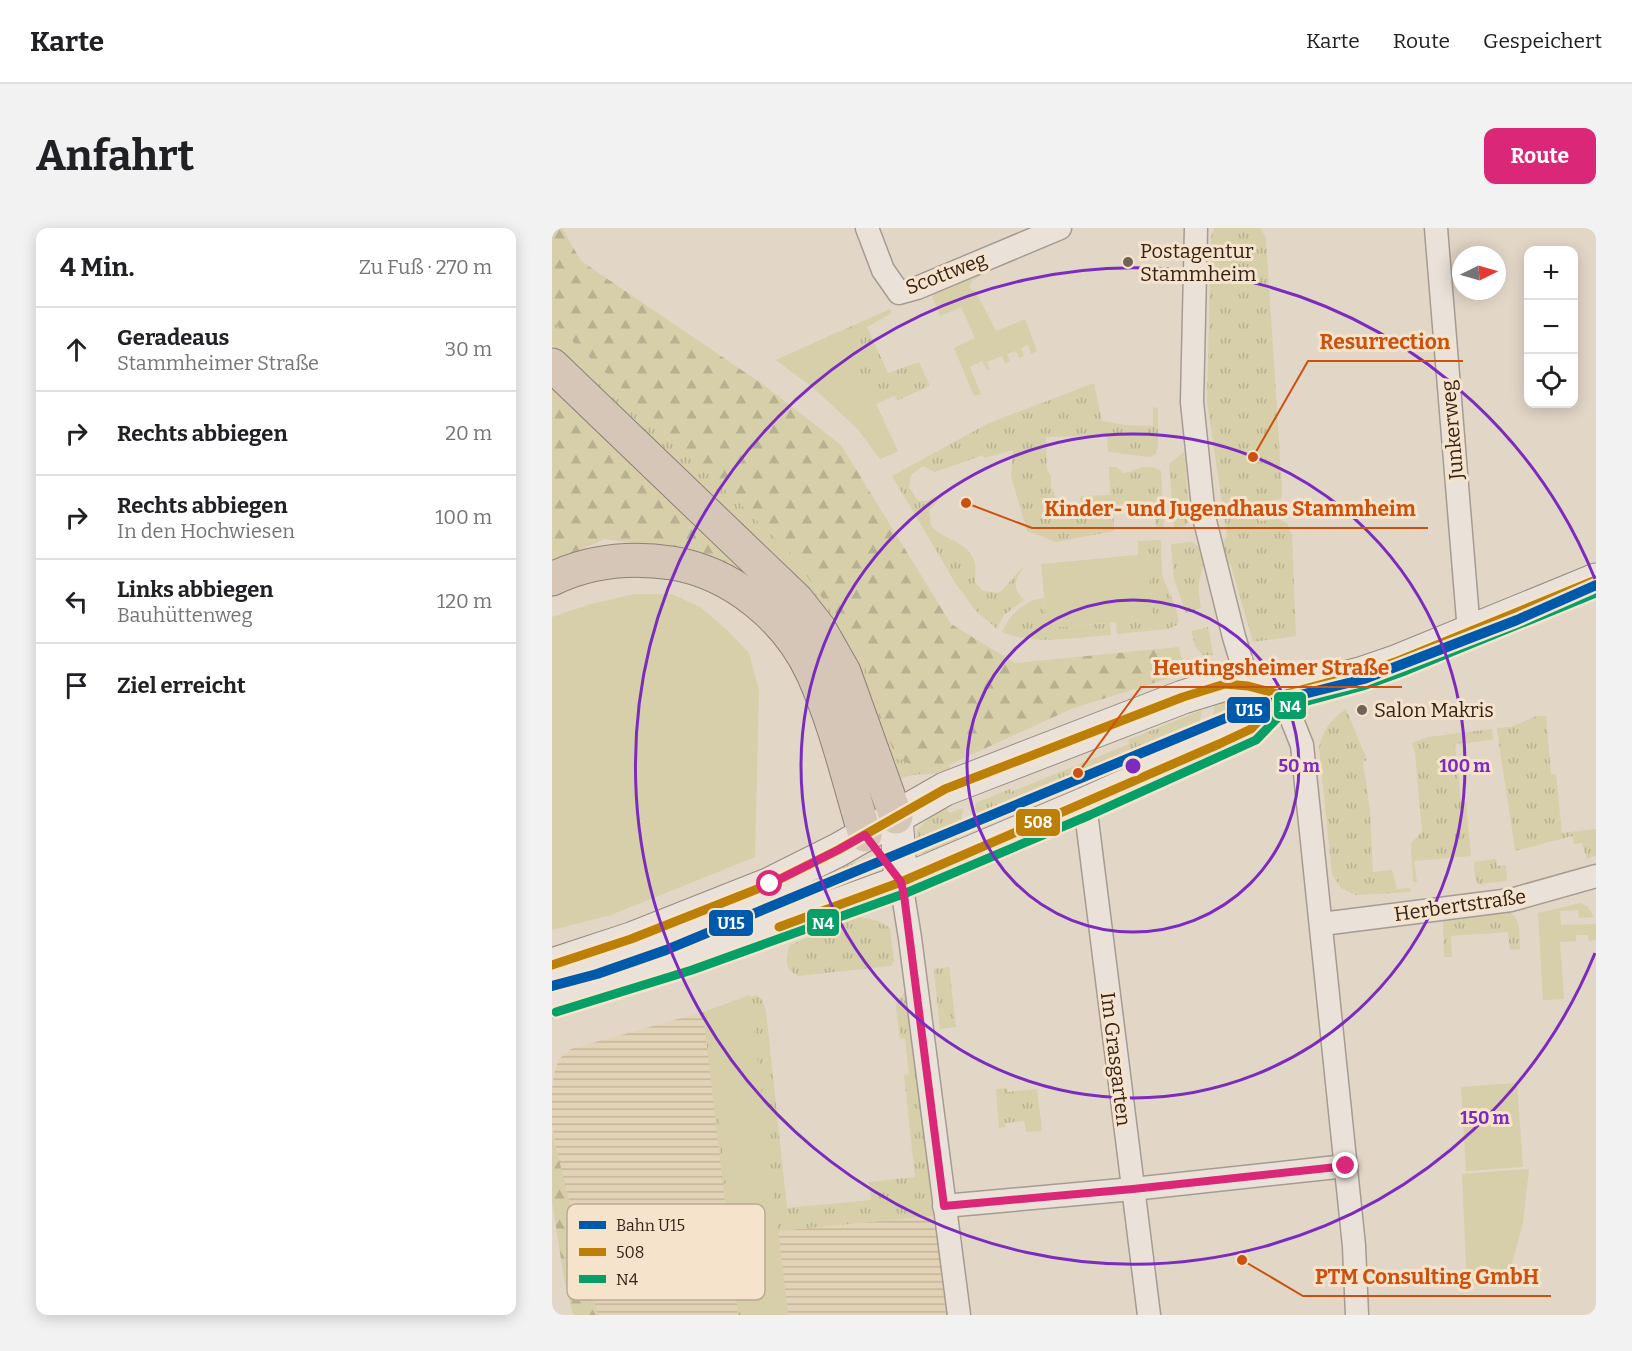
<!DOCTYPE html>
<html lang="de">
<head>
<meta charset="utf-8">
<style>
	body { margin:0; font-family:Bitter,serif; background:#f2f2f2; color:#202124 }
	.controls { position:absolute; right:18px; top:18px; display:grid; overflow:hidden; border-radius:12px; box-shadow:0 3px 15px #0003 }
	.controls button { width:54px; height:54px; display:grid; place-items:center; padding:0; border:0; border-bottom:2px solid #e0e0e0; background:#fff; color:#202124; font:30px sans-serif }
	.compass { position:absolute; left:900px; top:18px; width:54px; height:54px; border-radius:50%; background:#fff; box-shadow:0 3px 15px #0003; rotate:85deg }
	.stop { position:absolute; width:18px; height:18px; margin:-14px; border:4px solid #db2777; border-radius:50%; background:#fff }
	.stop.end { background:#db2777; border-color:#fff; box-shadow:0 2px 6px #0008 }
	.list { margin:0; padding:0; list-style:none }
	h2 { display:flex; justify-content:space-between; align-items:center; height:78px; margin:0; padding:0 24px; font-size:26px }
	h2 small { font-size:20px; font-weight:400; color:#757577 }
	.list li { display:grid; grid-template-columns:39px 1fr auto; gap:18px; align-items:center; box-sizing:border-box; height:84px; padding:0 24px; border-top:2px solid #e0e0e0 }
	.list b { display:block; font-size:22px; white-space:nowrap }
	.list p { margin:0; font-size:20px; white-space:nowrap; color:#757577 }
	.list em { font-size:20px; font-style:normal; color:#757577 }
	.icon { flex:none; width:33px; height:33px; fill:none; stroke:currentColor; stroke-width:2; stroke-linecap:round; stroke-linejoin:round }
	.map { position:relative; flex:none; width:1044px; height:1087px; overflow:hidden; border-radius:12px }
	header { display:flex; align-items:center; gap:36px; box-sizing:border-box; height:84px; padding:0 30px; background:#fff; border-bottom:2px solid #e0e0e0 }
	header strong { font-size:28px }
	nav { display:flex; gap:33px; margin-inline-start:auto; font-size:21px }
	.intro { display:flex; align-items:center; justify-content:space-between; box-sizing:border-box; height:144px; padding:0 36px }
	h1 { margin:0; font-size:42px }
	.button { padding:15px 27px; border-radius:12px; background:#db2777; color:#fff; font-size:21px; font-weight:700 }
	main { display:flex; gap:36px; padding:0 36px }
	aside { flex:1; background:#fff; border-radius:12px; box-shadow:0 3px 15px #0003 }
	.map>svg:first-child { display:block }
</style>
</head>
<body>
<header>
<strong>Karte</strong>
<nav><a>Karte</a><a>Route</a><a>Gespeichert</a></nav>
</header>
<div class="intro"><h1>Anfahrt</h1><a class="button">Route</a></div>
<main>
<aside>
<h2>4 Min.<small>Zu Fuß · 270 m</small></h2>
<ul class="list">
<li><svg class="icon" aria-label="ahead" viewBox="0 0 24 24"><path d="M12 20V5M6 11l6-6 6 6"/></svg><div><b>Geradeaus</b><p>Stammheimer Straße</p></div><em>30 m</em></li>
<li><svg class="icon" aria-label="right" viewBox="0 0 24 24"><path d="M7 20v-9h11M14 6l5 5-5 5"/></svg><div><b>Rechts abbiegen</b></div><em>20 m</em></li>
<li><svg class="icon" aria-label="right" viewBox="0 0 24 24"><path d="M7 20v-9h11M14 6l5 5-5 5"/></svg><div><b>Rechts abbiegen</b><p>In den Hochwiesen</p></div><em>100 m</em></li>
<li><svg class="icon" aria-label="left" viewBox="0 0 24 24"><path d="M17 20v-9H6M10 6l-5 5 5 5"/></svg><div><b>Links abbiegen</b><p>Bauhüttenweg</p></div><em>120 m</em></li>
<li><svg class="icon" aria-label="arrive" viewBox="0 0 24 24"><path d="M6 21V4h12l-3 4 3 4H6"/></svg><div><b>Ziel erreicht</b></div></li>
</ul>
</aside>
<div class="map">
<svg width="1044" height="1087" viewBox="0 0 1044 1087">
	<defs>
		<pattern id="farmland-rules" width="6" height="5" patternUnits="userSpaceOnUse" patternTransform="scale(1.5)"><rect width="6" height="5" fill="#e3d3b6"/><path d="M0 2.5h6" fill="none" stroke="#c3b59c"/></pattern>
		<pattern id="grass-tufts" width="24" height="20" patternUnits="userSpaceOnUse" patternTransform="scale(1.5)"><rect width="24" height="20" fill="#d6cfa9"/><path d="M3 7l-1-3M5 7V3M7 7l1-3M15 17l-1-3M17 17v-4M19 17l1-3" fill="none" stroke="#b8b191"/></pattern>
		<pattern id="forest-firs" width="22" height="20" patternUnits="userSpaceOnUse" patternTransform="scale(1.5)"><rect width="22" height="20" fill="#d6cfa9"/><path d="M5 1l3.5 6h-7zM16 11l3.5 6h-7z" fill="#b8b191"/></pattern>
	</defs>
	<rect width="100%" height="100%" fill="#e2d6c7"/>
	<g fill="url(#farmland-rules)">
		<polygon points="151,784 188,1087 37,1087 30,1063 0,898 0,862 2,846 7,831 19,821"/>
		<polygon points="388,987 401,1087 236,1087 226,1003"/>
	</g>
	<g fill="url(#grass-tufts)">
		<polygon points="662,0 708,0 714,10 730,262 729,271 705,274 707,293 726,291 735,295 740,307 744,408 701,414 679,337 674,335 669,318 675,308 655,174 659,9"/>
		<polygon points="338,81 340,85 315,99 336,145 367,134 378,158 346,172 342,168 324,176 346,223 328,231 306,201 263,161 224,132"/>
		<path d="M0 93 238 324 308 424 343 528 386 542 397 537 399 542C382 550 366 542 349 551L97 210 0 117Z"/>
		<path d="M542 155 550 193 573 197 601 198V179L606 180V218L604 226 598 229 556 224 555 207 494 209 495 242 499 248V258L505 272 518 279 527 276 529 268 558 267 557 239H565L571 245C587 243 592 233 609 243L612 299 604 300 601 273 561 277 562 303 504 314 475 303 459 248 461 222 432 230 431 227 383 244 371 238 359 247 357 259 366 273H375L382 269 387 272 377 283 379 298C394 314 415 311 423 335 424 339 423 349 423 354L431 363 446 365C457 358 461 347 472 339 462 352 460 360 472 372L452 387 445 401 424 383 404 356 340 248 435 196Z"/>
		<polygon points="632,224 638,292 633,298 622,300 617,236"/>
		<polygon points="609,312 610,347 623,378 627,392 625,397 616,401 565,406 564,394 601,391 595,326 586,327 586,313"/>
		<path d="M640 314C659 325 650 339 647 355 646 362 648 372 649 380L634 385 622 351 619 316Z"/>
		<path d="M492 370 495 400 558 395 559 407C524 409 483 418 450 404 458 386 473 372 492 370Z"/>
		<polygon points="656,399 661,427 651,427 644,420 639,403"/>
		<polygon points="683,471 689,492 659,503 663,475"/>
		<path d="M794 481 815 532 811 534 818 582 821 644 840 642 845 661 858 660 859 664 804 667 789 660 780 646 767 520C771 501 779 492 794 481Z"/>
		<polygon points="650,482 645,509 586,533 584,531 466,579 467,583 420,602 424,575 458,561 459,564 577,516 576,512"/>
		<path d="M985 488H994L999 546H1004L1010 605 1044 601V627L1035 631 1030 615 1022 616 1020 608 963 623C958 582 950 542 945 500L959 499Z"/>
		<polygon points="940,501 941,511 939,512 903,516 909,574 914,574 919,628 862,633 865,654 861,654 859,615 870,604 863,524 860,515 876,509"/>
		<polygon points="395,579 397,585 411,580 406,610 408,614 379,629 369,624 364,614 365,602 380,587"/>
		<polygon points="302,630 309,648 295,658 0,767 0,744"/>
		<polygon points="944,631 945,638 954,637 955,651 953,653 926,656 923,649 922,634"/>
		<path d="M953 683C971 688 967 706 968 721L958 722 956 704 899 708 900 729H892L891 689Z"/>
		<path d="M307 689 326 693 338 700 342 733 339 738 246 748C232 741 233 731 238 717Z"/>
		<polygon points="397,739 404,799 388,801 382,741"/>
		<path d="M355 765 388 987 226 1003 236 1087H186L151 784C170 782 186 773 204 767L209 770 214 783 235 980 319 972 317 954 363 949 352 847 357 846 353 811H348L344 780 346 770H350L351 766Z"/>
		<polygon points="455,860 456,864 485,861 490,903 474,904 472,893 453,895 453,899 447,900 444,861"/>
	</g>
	<g fill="url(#forest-firs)">
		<polygon points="0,0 10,0 29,33 213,158 289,217 399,396 463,435 627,419 633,445 519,481 386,542 361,538 343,528 308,424 238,324 0,93"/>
		<polygon points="0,154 200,349 100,318 53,311 0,334"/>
		<polygon points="0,904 46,1087 21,1087 12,1050 0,973"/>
	</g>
	<g fill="#d6cfa9">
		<polygon points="445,38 420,53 417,59 421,63 423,62 444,103 473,91 485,123 479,126 476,117 469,120 472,128 467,130 464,123 455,126 458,134 453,135 450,128 435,134 438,141 435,142 430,133 418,139 429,166 422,168 402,120 423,110 409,79 388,88 380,68"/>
		<polygon points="286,104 324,176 344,224 328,231 306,201 263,161 224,132"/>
		<polygon points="595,326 601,391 495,400 489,336"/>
		<polygon points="83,366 120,366 148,379 175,402 197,425 207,463 203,629 59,687 0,702 0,389 39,376"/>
		<polygon points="1029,675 1036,679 1042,689 1027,690 1026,682 1008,683 1009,697 1044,696 1044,712 1037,713 1036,707 1024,707 1024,713 1008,714 1012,771 991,772 986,685"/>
		<polygon points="198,767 236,1087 189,1087 154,783"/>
		<polygon points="965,855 971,939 914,943 909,859"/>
		<polygon points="977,941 971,995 955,1054 915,1058 910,946"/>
	</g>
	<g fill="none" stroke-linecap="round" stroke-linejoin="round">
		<g stroke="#a69b91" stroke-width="25">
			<g id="street">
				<polyline points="315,0 331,42 347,65 365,60 508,0"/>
				<polyline points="644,0 640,174 652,289 682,409 700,468"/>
				<polyline points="884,0 917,404"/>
				<polyline points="730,467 750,517 802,1018 805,1087"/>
				<polyline points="533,576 597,1087"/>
				<polyline points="349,654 358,710 407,1087"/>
				<polyline points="770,696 959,672 1044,648"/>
				<polyline points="392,978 581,961 794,938"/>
			</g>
		</g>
		<g stroke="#968b81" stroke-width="35">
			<g id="secondary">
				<polyline points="344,589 349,654"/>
				<polyline points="0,737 79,711 218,656 286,622 393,561 631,469 673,456 696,458 730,467 808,446 846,433 1044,352"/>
				<polyline points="0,773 136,731 349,654 533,576 699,501 730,467"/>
			</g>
		</g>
		<g stroke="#8c8178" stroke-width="35">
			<g id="highway">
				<polyline points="0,137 245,372 267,400 292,444 344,589"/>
				<path d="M0 351C37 333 79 329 120 335 181 345 236 391 261 446 284 497 297 554 313 607"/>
			</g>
		</g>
		<use href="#street" stroke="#eae2d9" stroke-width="22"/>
		<use href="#secondary" stroke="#eae2d9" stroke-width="33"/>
		<use href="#highway" stroke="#d5c6b8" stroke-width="33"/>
		<g stroke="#f6e3cb" stroke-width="14">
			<g id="bus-1">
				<polyline points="227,699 349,654 667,516 699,501 730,467"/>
				<polyline points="0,737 79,711 218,656 286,622 393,561 631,469 673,456 696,458 730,467 808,446 846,433 1044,352"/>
			</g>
		</g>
		<g stroke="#f6e3cb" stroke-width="14">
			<polyline id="bus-2" points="4,784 140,742 354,665 538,587 704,512 737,478 811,458 850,444 1044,365"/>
		</g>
		<use href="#bus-1" stroke="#bc7f08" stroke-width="9"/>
		<use href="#bus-2" stroke="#059f67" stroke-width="9"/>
		<g stroke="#f6e3cb" stroke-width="15">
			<polyline id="rail-1" points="0,758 45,746 114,722 681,487 732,471 812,451 965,392 1044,357"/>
		</g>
		<use href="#rail-1" stroke="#005aab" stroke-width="10"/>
	</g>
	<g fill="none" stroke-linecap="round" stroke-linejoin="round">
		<polyline stroke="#db2777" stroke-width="8" points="218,656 286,622 313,607 349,654 352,667 392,978 581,961 794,938"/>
	</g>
	<g fill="none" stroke="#7b2cbf" stroke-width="3">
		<circle cx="581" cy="538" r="166"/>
		<circle cx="581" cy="538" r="332"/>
		<path d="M1043 725A498 498 0 1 1 1043 351"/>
	</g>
	<g fill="#716257" stroke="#f6e3cb" stroke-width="2">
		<circle cx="576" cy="34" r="6"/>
		<circle cx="810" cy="482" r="6"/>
	</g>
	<g text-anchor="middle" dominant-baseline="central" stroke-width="6" stroke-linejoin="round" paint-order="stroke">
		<g font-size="20" fill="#34231a" stroke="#f6e3cb" text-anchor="start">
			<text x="588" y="23">Postagentur<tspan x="588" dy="23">Stammheim</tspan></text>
			<text x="822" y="482">Salon Makris</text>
		</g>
		<g font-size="20" fill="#34231a" stroke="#f6e3cb">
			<text transform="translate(394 45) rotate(-21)">Scottweg</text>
			<text transform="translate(900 202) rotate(-95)">Junkerweg</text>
			<text transform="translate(908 677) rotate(-8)">Herbertstraße</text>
			<text transform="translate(564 831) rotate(83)">Im Grasgarten</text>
		</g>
	</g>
	<rect x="15" y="976" width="198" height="96" rx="9" fill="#f6e3cb" stroke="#bca996" stroke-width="1.5"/>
	<rect x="27" y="993" width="27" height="8" fill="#005aab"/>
	<rect x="27" y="1020" width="27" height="8" fill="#bc7f08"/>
	<rect x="27" y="1047" width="27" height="8" fill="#059f67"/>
	<g font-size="16" fill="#34231a">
		<text x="64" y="1003">Bahn U15</text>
		<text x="64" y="1030">508</text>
		<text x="64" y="1057">N4</text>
	</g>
	<circle cx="581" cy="538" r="9" fill="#7b2cbf" stroke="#f6e3cb" stroke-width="3"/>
	<g font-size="18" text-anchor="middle" font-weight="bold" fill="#7b2cbf" stroke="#f6e3cb" stroke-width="6" stroke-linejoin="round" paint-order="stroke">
		<text x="747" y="544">50 m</text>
		<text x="913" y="544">100 m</text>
		<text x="933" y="896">150 m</text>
	</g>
	<path fill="none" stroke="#cd510e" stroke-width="2" d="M701 229L756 133H911M414 275L480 300H876M526 545L589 459H850M690 1032L751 1068H999"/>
	<g fill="#cd510e" stroke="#f6e3cb" stroke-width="2">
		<circle cx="701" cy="229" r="6"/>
		<circle cx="414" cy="275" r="6"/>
		<circle cx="526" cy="545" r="6"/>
		<circle cx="690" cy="1032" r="6"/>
	</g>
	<g font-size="21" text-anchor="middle" font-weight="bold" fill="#cd510e" stroke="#f6e3cb" stroke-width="6" stroke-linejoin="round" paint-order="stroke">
		<text x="833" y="121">Resurrection</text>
		<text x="678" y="288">Kinder- und Jugendhaus Stammheim</text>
		<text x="719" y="447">Heutingsheimer Straße</text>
		<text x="875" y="1056">PTM Consulting GmbH</text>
	</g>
	<g stroke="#f6e3cb" stroke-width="2">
		<rect x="721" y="463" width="34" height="29" rx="6" fill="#059f67"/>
		<rect x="674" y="468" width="45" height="28" rx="6" fill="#005aab"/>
		<rect x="463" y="580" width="46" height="29" rx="6" fill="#bc7f08"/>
		<rect x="254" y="680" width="34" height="29" rx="6" fill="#059f67"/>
		<rect x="156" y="681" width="46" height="28" rx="6" fill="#005aab"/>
	</g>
	<g font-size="16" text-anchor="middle" font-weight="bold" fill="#fff">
		<text x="738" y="484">N4</text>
		<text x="697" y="488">U15</text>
		<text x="486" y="600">508</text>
		<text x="271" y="701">N4</text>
		<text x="179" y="701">U15</text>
	</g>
</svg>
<div class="controls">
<button>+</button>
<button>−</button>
<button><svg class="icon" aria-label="locate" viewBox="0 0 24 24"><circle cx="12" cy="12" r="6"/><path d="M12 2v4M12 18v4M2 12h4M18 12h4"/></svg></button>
</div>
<svg class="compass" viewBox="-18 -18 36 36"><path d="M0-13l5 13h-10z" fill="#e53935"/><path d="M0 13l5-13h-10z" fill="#757577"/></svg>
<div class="stop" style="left:218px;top:656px"></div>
<div class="stop end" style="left:794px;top:938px"></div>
</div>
</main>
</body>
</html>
